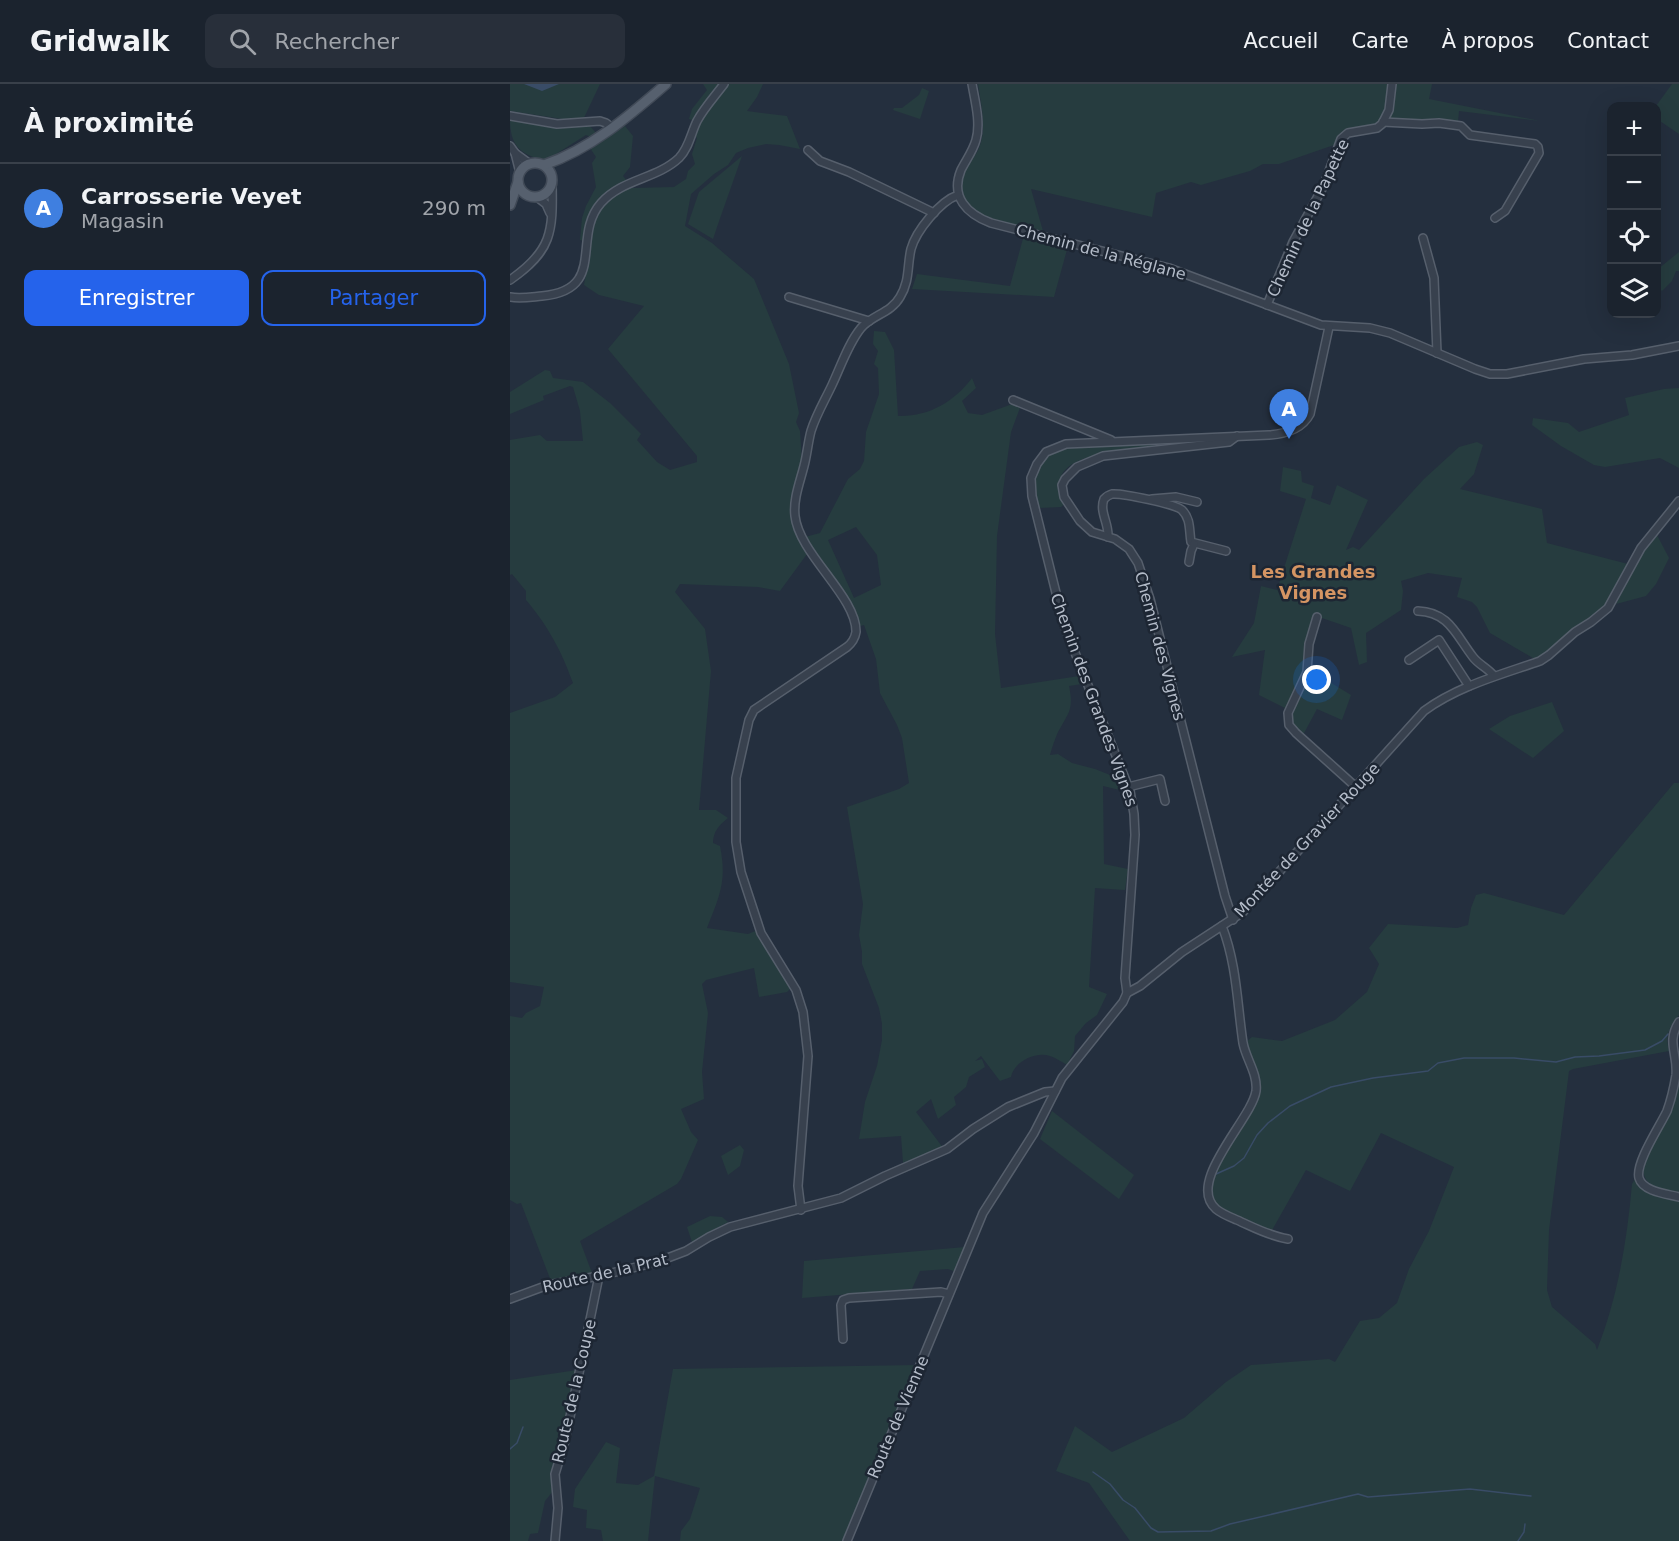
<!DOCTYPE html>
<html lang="fr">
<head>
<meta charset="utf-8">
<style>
	body { margin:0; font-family:"DejaVu Sans",sans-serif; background:#282f3a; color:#f1f3f6 }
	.controls { position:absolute; right:18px; top:18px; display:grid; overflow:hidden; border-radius:12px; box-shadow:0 6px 24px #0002 }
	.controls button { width:54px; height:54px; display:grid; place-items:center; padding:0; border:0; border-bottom:2px solid #39404a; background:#1b232e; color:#f1f3f6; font:30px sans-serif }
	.you { position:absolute; left:807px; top:596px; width:21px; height:21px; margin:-15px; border:4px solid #fff; border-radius:50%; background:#1a73e8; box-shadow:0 0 0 9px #1a73e833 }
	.badge { display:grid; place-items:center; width:39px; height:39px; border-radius:50%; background:#2563eb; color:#fff; font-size:20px; font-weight:700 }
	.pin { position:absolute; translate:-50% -50px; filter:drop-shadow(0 2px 3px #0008) }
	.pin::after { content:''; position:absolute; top:32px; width:21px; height:18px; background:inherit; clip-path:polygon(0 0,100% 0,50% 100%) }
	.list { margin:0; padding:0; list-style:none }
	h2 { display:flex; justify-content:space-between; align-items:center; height:78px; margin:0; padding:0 24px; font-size:26px }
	h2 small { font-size:20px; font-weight:400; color:#a0a4aa }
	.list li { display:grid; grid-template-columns:39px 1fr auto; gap:18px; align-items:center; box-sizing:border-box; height:90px; padding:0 24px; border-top:2px solid #39404a }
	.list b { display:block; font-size:22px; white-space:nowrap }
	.list p { margin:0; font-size:20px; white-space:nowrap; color:#a0a4aa }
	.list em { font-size:20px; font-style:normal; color:#a0a4aa }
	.actions { display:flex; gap:12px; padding:18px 24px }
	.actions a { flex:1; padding:14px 0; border:2px solid #2563eb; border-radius:12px; text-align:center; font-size:21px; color:#2563eb }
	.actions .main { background:#2563eb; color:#fff }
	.icon { flex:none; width:33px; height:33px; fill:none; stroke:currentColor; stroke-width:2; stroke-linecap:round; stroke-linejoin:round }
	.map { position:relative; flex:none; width:1169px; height:1457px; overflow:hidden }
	header { display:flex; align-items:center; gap:36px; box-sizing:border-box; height:84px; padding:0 30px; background:#1b232e; border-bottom:2px solid #39404a }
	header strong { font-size:28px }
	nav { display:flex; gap:33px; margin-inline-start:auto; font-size:21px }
	.search { width:420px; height:54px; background:#282f3a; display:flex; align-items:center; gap:15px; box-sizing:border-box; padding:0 21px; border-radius:12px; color:#a0a4aa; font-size:22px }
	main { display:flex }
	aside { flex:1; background:#1b232e }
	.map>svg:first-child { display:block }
</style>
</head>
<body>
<header>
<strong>Gridwalk</strong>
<div class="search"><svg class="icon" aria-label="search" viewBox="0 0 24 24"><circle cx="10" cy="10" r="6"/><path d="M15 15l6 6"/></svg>Rechercher</div>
<nav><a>Accueil</a><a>Carte</a><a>À propos</a><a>Contact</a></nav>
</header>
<main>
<aside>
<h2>À proximité<small></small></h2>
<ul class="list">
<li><span class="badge" style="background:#3f7fe0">A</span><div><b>Carrosserie Veyet</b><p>Magasin</p></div><em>290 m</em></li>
</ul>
<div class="actions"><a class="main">Enregistrer</a><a>Partager</a></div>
</aside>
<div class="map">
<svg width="1169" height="1457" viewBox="0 0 1169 1457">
	<rect width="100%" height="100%" fill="#242f3e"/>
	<g fill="#263c3f" fill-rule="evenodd">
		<polygon points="0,0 90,0 72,38 0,27"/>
		<polygon points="193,0 210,0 185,37 179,35 182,25 197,6"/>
		<path d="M217 0H253L247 13 237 27 277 32 290 65 269 61 256 60 238 64 226 69 218 81 204 90 181 110 175 142 202 159 244 195 279 280 289 329 286 338 290 347 292 378 283 416 293 461 297 470 270 507 248 503 170 500 165 508 195 545 201 587 189 726H206L218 734C209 741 203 748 203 759L210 762C217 797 210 811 197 844L238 850 248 846 282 903 277 908 249 913 244 884 196 896 192 900 198 929 192 988 194 1015 171 1025 181 1048 188 1056 171 1095 167 1100 70 1157 82 1189 41 1197 11 1119 7 1120 0 1116V932L12 934 16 929 30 922 34 903 0 898V629L45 613 63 599C51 566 38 542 16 516V507L2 490 0 491V356L30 351 37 357H73L70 327 63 303 60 302 33 312 34 316 0 330V308L35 286 40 287 43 294 73 298 100 319 131 350 127 356 147 378 160 386 187 378V372L98 265 134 222 89 211 74 201C75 193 78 185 79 177 82 147 80 131 107 110 80 112 79 135 75 157L70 156 72 134 76 122 86 103 82 79 86 73 80 64 115 42 123 52 120 83 113 92 123 104 164 103 176 95 178 87 185 80 182 70 187 54 184 52 197 27Z"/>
		<path d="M468 0H922L919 15 1030 37 949 27 948 38 926 34 908 38 881 34 870 36 865 42 832 49 824 61 769 80H753L740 87 691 101 681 98 646 109 642 133 521 105 533 147H530C506 142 446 134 450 100 452 86 464 76 469 64 477 45 471 20 468 0Z"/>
		<polygon points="1162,0 1169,0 1169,50 1147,35 1146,22"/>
		<polygon points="412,4 419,7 410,35 383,26 384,24 392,24 409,11"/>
		<path d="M0 35 48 42H80L86 49 81 53 76 51 35 77C10 70 0 62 0 35Z"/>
		<polygon points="232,72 207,143 203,155 178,140 189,108"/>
		<polygon points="514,151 558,162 544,213 402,205 407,190 500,202"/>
		<polygon points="1169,168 1169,187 1166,187 1162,197 1152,207 1147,203 1147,184 1148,185"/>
		<path d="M364 247 375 248 384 266 388 332C418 333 444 318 462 294L466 304 452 317 458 329 472 331 505 319 511 321 501 348 487 452 485 550 491 604 569 592 572 600 559 602C564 625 559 628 548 648 545 655 542 663 540 671L548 670 562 679 585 685 610 695 614 707 593 702 594 780 618 785 615 806 585 804 579 903 597 910 587 931 576 939 565 952 564 967 557 981C552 978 546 974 540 972 525 967 504 978 501 993L490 997 471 972 465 977 472 975 475 983 459 993 456 1003 444 1013 446 1021 428 1035 421 1015 406 1028 434 1065 393 1079 391 1052 349 1055 355 1018 367 982 372 956V940L369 924 352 880V868L349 851 353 820 337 723 389 705 399 699 392 654 387 641 370 609 366 575 354 541 347 543 295 453 310 449 338 395 350 385 354 377 356 348 369 310 368 284 364 280 368 267 363 260ZM346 443 367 471 371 501 344 514 318 456Z"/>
		<polygon points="1169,304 1169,384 1150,374 1095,383 1084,381 1051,362 1022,341 1023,334 1058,339 1069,348 1119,331 1115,314 1154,305"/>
		<polygon points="967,358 973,361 964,390 950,405 1032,425 1037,459 1118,480 1106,507 1094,523 1028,577 980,549 967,523 962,518 947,513 952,494 918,489 891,497 893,507 891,526 856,549 857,578 849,581 841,544 809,533 803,534 794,565 794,587 777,625 749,611 755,566 722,573 744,539 751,502 767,506 796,415 770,407 773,383 791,387 792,398 804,402 801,414 820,421 827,401 858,416 836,466 843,463 849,466 914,395 949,363"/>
		<path d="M652 359C624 370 526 363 554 420L551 423 529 424C521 394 524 377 554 363Z"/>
		<polygon points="1147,451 1159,474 1146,500 1136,512 1106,520 1129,474"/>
		<polygon points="800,586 841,611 832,636 807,625 793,651 781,641 779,632"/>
		<polygon points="1042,618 1054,647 1023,674 979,645 1000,632"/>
		<path d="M1164 699H1169V931C1159 944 1155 950 1159 967L1063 985 1059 987 1039 1146 1037 1206 1042 1223 1085 1260 1087 1266C1108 1212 1117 1157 1122 1100L1125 1095C1133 1112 1153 1110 1169 1117V1457H620L579 1399 546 1387 565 1342 602 1368 674 1334 716 1298 741 1281 819 1275 825 1278 850 1237 869 1234 887 1219 899 1185 919 1147 944 1083 871 1049 840 1107 796 1086 761 1148C746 1142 705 1129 702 1113 700 1105 702 1097 704 1089L747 1009 736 958 742 953 772 957 825 936 857 908 869 880 859 864 878 840 947 844 958 841 961 824 966 811 974 809 1054 831Z"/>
		<path d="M1169 993V1110C1152 1105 1132 1104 1133 1082L1160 1026Z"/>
		<polygon points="542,1027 624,1091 609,1115 530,1055"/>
		<polygon points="230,1061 234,1066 230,1082 218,1091 211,1072"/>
		<polygon points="200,1132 212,1133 218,1138 182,1158 177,1143"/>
		<polygon points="455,1163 446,1188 438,1185 410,1187 402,1205 292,1214 294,1177"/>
		<polygon points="408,1281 334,1457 170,1457 171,1447 180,1435 190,1404 145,1392 138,1457 93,1457 91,1446 76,1444 77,1426 63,1423 65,1405 96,1358 110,1364 106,1399 128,1401 144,1392 163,1285"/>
		<polygon points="67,1286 52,1356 43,1387 43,1407 35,1417 28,1449 20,1450 18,1457 0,1457 0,1296"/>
	</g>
	<polygon fill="#394c67" points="14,0 49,0 32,7"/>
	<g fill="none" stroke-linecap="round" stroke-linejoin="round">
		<g stroke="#394c67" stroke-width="1.5">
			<polyline points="706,1090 724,1082 734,1074 747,1051 758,1039 780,1022 821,1003 863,994 918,987 928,979 954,974 1004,974 1046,978 1065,973 1089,972 1135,966 1152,957 1158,950"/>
			<polyline points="0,1365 7,1359 13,1343"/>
			<polyline points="583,1388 600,1400 613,1416 625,1424 641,1444 648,1448 701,1447 720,1440 848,1410 858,1413 960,1405 1021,1412"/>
			<polyline points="1008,1457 1014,1448 1015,1440"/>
		</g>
		<g stroke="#565f6c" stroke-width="10">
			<g id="minor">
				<path d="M462 0C465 17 471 39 466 56 463 67 456 76 451 86 440 113 457 130 481 139L659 184 811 241 860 244 880 249 965 285 980 290H997L1074 275 1122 271 1169 262"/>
				<polyline points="0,32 47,40 90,37 96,39 102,44"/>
				<polyline points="873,38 912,40 929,39 951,42 960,51 1025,60 1028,63 1029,69 995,127 985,134"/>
				<polyline points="0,62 5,69 20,80"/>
				<polyline points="298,66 310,77 339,88 424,129"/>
				<polyline points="5,69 10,89"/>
				<polyline points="27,113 36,120 40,129"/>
				<polyline points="913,154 924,194 927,269"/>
				<path d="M0 196C42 167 43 148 42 100"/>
				<path d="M0 213C10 215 21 213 32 212 98 206 61 153 91 119 112 95 147 95 169 74 179 64 181 49 187 37 194 24 205 12 214 0"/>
				<polyline points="279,213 359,237"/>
				<polyline points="757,221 783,158 813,103 831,55 838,49 867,44 872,40 879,26 882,0"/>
				<polyline points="503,316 601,356"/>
				<polyline points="642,415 666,413 687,418"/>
				<path d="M598 453C599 439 589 428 594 415 597 412 598 411 602 410 612 409 665 420 672 426 681 435 679 446 681 458L716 467"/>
				<polyline points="679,478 681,467 684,460"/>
				<path d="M908 527C939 528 946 551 963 573 969 581 978 584 984 592"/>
				<polyline points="807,533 799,560 797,588 778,629 779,641 786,649 846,703"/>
				<polyline points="899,576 929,556 959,602"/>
				<polyline points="618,703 650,695 655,717"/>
				<polyline points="723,836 715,812 640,515 628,479 619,465 605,455 582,448 570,437 554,413 552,401 555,395 567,383 593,372 719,358 727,352"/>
				<path d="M712 842C727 881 727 919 733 959 736 975 748 990 746 1007 742 1035 675 1098 706 1125 712 1130 720 1133 727 1136 743 1143 759 1152 778 1155"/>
				<path d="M617 909 615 894 625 751 624 730 620 707 554 541 522 412 521 394 527 380 536 368 556 360 759 351C775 350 792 345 800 330L819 243"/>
				<path d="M1169 938C1156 958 1168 970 1166 991 1164 1003 1161 1016 1157 1027 1150 1042 1125 1079 1129 1094 1133 1108 1158 1110 1169 1113"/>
				<path d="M291 1126 288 1102 298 972 293 928 286 906 251 849 231 788 226 758V694L239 636 244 626 337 563C342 559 345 554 346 548 347 513 289 470 285 432 283 415 290 398 294 382 297 371 298 358 301 347 306 331 315 316 322 301 331 282 338 260 351 244 362 231 381 229 390 213 400 197 397 182 401 165 406 147 430 117 448 111"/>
				<polyline points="0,1215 38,1201 89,1192 147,1178 176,1167 199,1153 220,1143 331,1114 375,1092 437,1065 463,1045 498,1023 535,1008 545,1007"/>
				<polyline points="333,1255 331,1221 333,1216 339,1214 431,1208 439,1210"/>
				<polyline points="45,1457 48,1424 45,1390 55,1357 89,1192"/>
				<path d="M337 1457 473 1129 524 1049 552 994 613 918 617 909 630 902 672 868 733 828 914 627C948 602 990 591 1030 577L1039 571 1065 548 1081 538 1098 524 1131 464 1169 417"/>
			</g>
		</g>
		<g stroke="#414a57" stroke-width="12">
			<g id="major">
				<circle cx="25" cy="96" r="17"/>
				<path d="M34 81C81 65 119 32 156 0"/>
				<polyline points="0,121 8,98"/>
			</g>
		</g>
		<use href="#minor" stroke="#38414e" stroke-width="7"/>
		<use href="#major" stroke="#56606e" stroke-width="9"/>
	</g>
	<g text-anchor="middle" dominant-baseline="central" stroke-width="5" stroke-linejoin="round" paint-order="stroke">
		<g font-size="16" fill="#b4bcc9" stroke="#1d2633">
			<text transform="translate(798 134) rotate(-65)">Chemin de la Papette</text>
			<text transform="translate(591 168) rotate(15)">Chemin de la Réglane</text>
			<text transform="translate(650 562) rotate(75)">Chemin des Vignes</text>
			<text transform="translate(584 616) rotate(70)">Chemin des Grandes Vignes</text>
			<text transform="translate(797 756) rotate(-47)">Montée de Gravier Rouge</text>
			<text transform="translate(95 1189) rotate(-13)">Route de la Prat</text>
			<text transform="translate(64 1307) rotate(-77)">Route de la Coupe</text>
			<text transform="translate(388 1333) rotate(-67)">Route de Vienne</text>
		</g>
		<g font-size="18" font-weight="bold" fill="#d59563" stroke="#1d2633">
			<text x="803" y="487">Les Grandes<tspan x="803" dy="21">Vignes</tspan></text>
		</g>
	</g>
</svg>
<div class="controls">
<button>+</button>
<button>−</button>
<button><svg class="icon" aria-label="locate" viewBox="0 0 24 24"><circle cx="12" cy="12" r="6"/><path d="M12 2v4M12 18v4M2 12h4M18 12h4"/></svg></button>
<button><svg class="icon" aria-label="layers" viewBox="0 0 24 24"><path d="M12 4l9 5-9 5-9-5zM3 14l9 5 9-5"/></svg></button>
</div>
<div class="you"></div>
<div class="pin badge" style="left:779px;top:355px;background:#3f7fe0">A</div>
</div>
</main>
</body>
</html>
